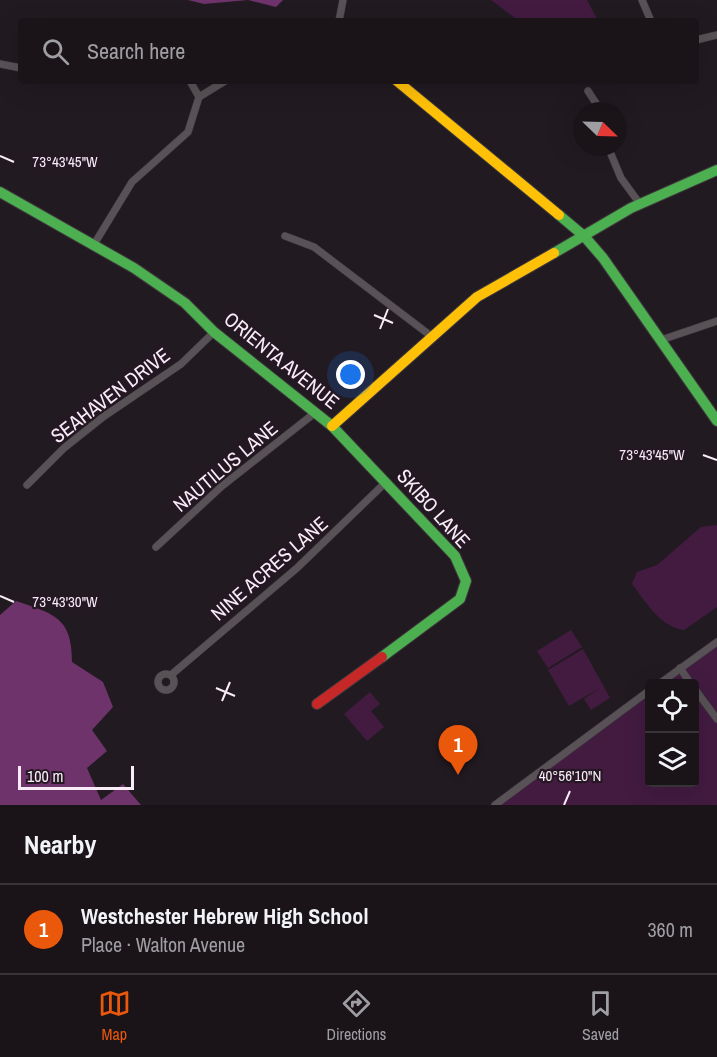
<!DOCTYPE html>
<html lang="en">
<head>
<meta charset="utf-8">
<style>
	body { margin:0; font-family:"Archivo Narrow",sans-serif; background:#272126; color:#f1f3f6 }
	.controls { position:absolute; right:18px; bottom:18px; display:grid; overflow:hidden; border-radius:6px; box-shadow:0 6px 24px #0002 }
	.controls button { width:54px; height:54px; display:grid; place-items:center; padding:0; border:0; border-bottom:2px solid #383338; background:#1a1419; color:#f1f3f6; font:30px sans-serif }
	.compass { position:absolute; left:573px; top:102px; width:54px; height:54px; border-radius:50%; background:#1a1419; box-shadow:0 6px 24px #0002; rotate:113deg }
	.scale { position:absolute; left:18px; bottom:15px; width:116px; box-sizing:border-box; padding-left:6px; border:3px solid #f8edf6; border-top:0; font-size:16px; line-height:21px; white-space:nowrap; color:#f8edf6; -webkit-text-stroke:4px #261724; paint-order:stroke }
	.you { position:absolute; left:351px; top:375px; width:21px; height:21px; margin:-15px; border:4px solid #fff; border-radius:50%; background:#1a73e8; box-shadow:0 0 0 9px #1a73e833 }
	.badge { display:grid; place-items:center; width:39px; height:39px; border-radius:50%; background:#ea580c; color:#fff; font-size:20px; font-weight:700 }
	.pin { position:absolute; translate:-50% -50px; filter:drop-shadow(0 2px 3px #0008) }
	.pin::after { content:''; position:absolute; top:32px; width:21px; height:18px; background:inherit; clip-path:polygon(0 0,100% 0,50% 100%) }
	.list { margin:0; padding:0; list-style:none }
	h2 { display:flex; justify-content:space-between; align-items:center; height:78px; margin:0; padding:0 24px; font-size:26px }
	h2 small { font-size:20px; font-weight:400; color:#9f9ea2 }
	.list li { display:grid; grid-template-columns:39px 1fr auto; gap:18px; align-items:center; box-sizing:border-box; height:90px; padding:0 24px; border-top:2px solid #383338 }
	.list b { display:block; font-size:22px; white-space:nowrap }
	.list p { margin:0; font-size:20px; white-space:nowrap; color:#9f9ea2 }
	.list em { font-size:20px; font-style:normal; color:#9f9ea2 }
	.icon { flex:none; width:33px; height:33px; fill:none; stroke:currentColor; stroke-width:2; stroke-linecap:round; stroke-linejoin:round }
	.map { position:relative; flex:none; width:717px; height:805px; overflow:hidden }
	.search { position:absolute; background:#1a1419; box-shadow:0 6px 24px #0002; left:18px; right:18px; top:18px; height:66px; display:flex; align-items:center; gap:15px; box-sizing:border-box; padding:0 21px; border-radius:6px; color:#9f9ea2; font-size:22px }
	.sheet { height:168px; background:#1a1419 }
	nav { display:flex; justify-content:space-around; align-items:center; box-sizing:border-box; height:84px; border-top:2px solid #383338; background:#1a1419; font-size:16px; color:#9f9ea2 }
	nav a { display:grid; justify-items:center; gap:3px }
	nav .on { color:#ea580c }
	.map>svg:first-child { display:block }
</style>
</head>
<body>
<div class="map">
<svg width="717" height="805" viewBox="0 0 717 805">
	<rect width="100%" height="100%" fill="#221a21"/>
	<g fill="#431b41">
		<polygon points="491,0 587,0 598,21 519,21"/>
		<path d="M717 525V607L684 630C659 626 647 603 632 584L637 572 657 565 701 527Z"/>
		<polygon points="571,630 582,647 548,668 537,651"/>
		<polygon points="717,641 717,805 493,805 649,687 650,782 694,782 694,684 654,683"/>
		<polygon points="583,649 610,698 591,710 584,699 600,688 569,706 548,670"/>
		<polygon points="370,692 380,704 371,711 384,727 367,741 344,714"/>
	</g>
	<g fill="#6e336b">
		<polygon points="188,0 283,0 276,7 248,0 204,4"/>
		<path d="M16 601C54 614 72 617 72 662L103 682 113 707 92 730 107 751 87 768 101 800 123 784 141 805H0V615Z"/>
	</g>
	<g fill="none" stroke-linecap="round" stroke-linejoin="round">
		<g stroke="#3e383d" stroke-width="8">
			<g id="street">
				<polyline points="642,0 651,21"/>
				<polyline points="339,21 343,0"/>
				<polyline points="696,40 717,35"/>
				<polyline points="0,64 21,68"/>
				<polyline points="588,91 601,111"/>
				<polyline points="199,97 225,81"/>
				<polyline points="608,147 621,178 640,204"/>
				<polyline points="285,236 314,247 431,336"/>
				<polyline points="93,246 132,182 188,132 199,97 190,81"/>
				<polyline points="661,340 717,321"/>
				<polyline points="27,485 64,448 103,417 181,364 214,332"/>
				<polyline points="156,547 222,486 316,412"/>
				<polyline points="680,668 691,684"/>
				<circle cx="166" cy="682" r="8"/>
				<polyline points="171,675 297,568 386,482"/>
				<polyline points="659,684 717,642"/>
				<polyline points="694,688 717,719"/>
				<polyline points="495,805 650,690"/>
			</g>
		</g>
		<g stroke="#3e383d" stroke-width="12">
			<g id="fast">
				<polyline points="0,192 134,268 185,303 214,332 332,426 455,556 466,581 460,599 382,657"/>
				<polyline points="559,215 584,236 603,258 717,421"/>
				<polyline points="554,253 631,208 717,170"/>
			</g>
		</g>
		<g stroke="#3e383d" stroke-width="12">
			<g id="slow">
				<polyline points="397,81 559,215"/>
				<polyline points="332,426 477,297 554,253"/>
			</g>
		</g>
		<g stroke="#3e383d" stroke-width="12">
			<polyline id="jam" points="317,704 382,657"/>
		</g>
		<use href="#street" stroke="#585257" stroke-width="7"/>
		<use href="#fast" stroke="#4caf50" stroke-width="10"/>
		<use href="#slow" stroke="#ffc107" stroke-width="10"/>
		<use href="#jam" stroke="#c62828" stroke-width="10"/>
	</g>
	<path fill="none" stroke="#f8edf6" stroke-width="2" d="M0 156 14 162M374 315 393 323M380 329 388 309M703 455 717 460M0 596 14 602M216 688 235 696M222 701 230 682M564 805 570 791"/>
	<g text-anchor="middle" dominant-baseline="central" stroke-width="4.5" stroke-linejoin="round" paint-order="stroke">
		<g font-size="20" fill="#f8edf6" stroke="#261724">
			<text transform="translate(282 360) rotate(39)">ORIENTA AVENUE</text>
			<text transform="translate(110 395) rotate(-37)">SEAHAVEN DRIVE</text>
			<text transform="translate(225 466) rotate(-40)">NAUTILUS LANE</text>
			<text transform="translate(434 508) rotate(48)">SKIBO LANE</text>
			<text transform="translate(269 568) rotate(-41)">NINE ACRES LANE</text>
		</g>
	</g>
	<g font-size="15" text-anchor="middle" fill="#f8edf6" stroke="#261724" stroke-width="4.5" stroke-linejoin="round" paint-order="stroke">
		<text x="65" y="167">73°43'45"W</text>
		<text x="652" y="460">73°43'45"W</text>
		<text x="65" y="607">73°43'30"W</text>
		<text x="570" y="781">40°56'10"N</text>
	</g>
</svg>
<div class="controls">
<button><svg class="icon" aria-label="locate" viewBox="0 0 24 24"><circle cx="12" cy="12" r="6"/><path d="M12 2v4M12 18v4M2 12h4M18 12h4"/></svg></button>
<button><svg class="icon" aria-label="layers" viewBox="0 0 24 24"><path d="M12 4l9 5-9 5-9-5zM3 14l9 5 9-5"/></svg></button>
</div>
<svg class="compass" viewBox="-18 -18 36 36"><path d="M0-13l5 13h-10z" fill="#e53935"/><path d="M0 13l5-13h-10z" fill="#9f9ea2"/></svg>
<div class="scale">100 m</div>
<div class="you"></div>
<div class="pin badge" style="left:458px;top:775px">1</div>
<div class="search"><svg class="icon" aria-label="search" viewBox="0 0 24 24"><circle cx="10" cy="10" r="6"/><path d="M15 15l6 6"/></svg>Search here</div>
</div>
<section class="sheet">
<h2>Nearby<small></small></h2>
<ul class="list">
<li><span class="badge">1</span><div><b>Westchester Hebrew High School</b><p>Place · Walton Avenue</p></div><em>360 m</em></li>
</ul>
</section>
<nav>
<a class="on"><svg class="icon" aria-label="map" viewBox="0 0 24 24"><path d="M3 6l6-2 6 2 6-2v14l-6 2-6-2-6 2zM9 4v14M15 6v14"/></svg>Map</a>
<a><svg class="icon" aria-label="directions" viewBox="0 0 24 24"><path d="M12 3l9 9-9 9-9-9zM9 14v-3h6M13 9l2 2-2 2"/></svg>Directions</a>
<a><svg class="icon" aria-label="saved" viewBox="0 0 24 24"><path d="M7 4h10v16l-5-4-5 4z"/></svg>Saved</a>
</nav>
</body>
</html>
